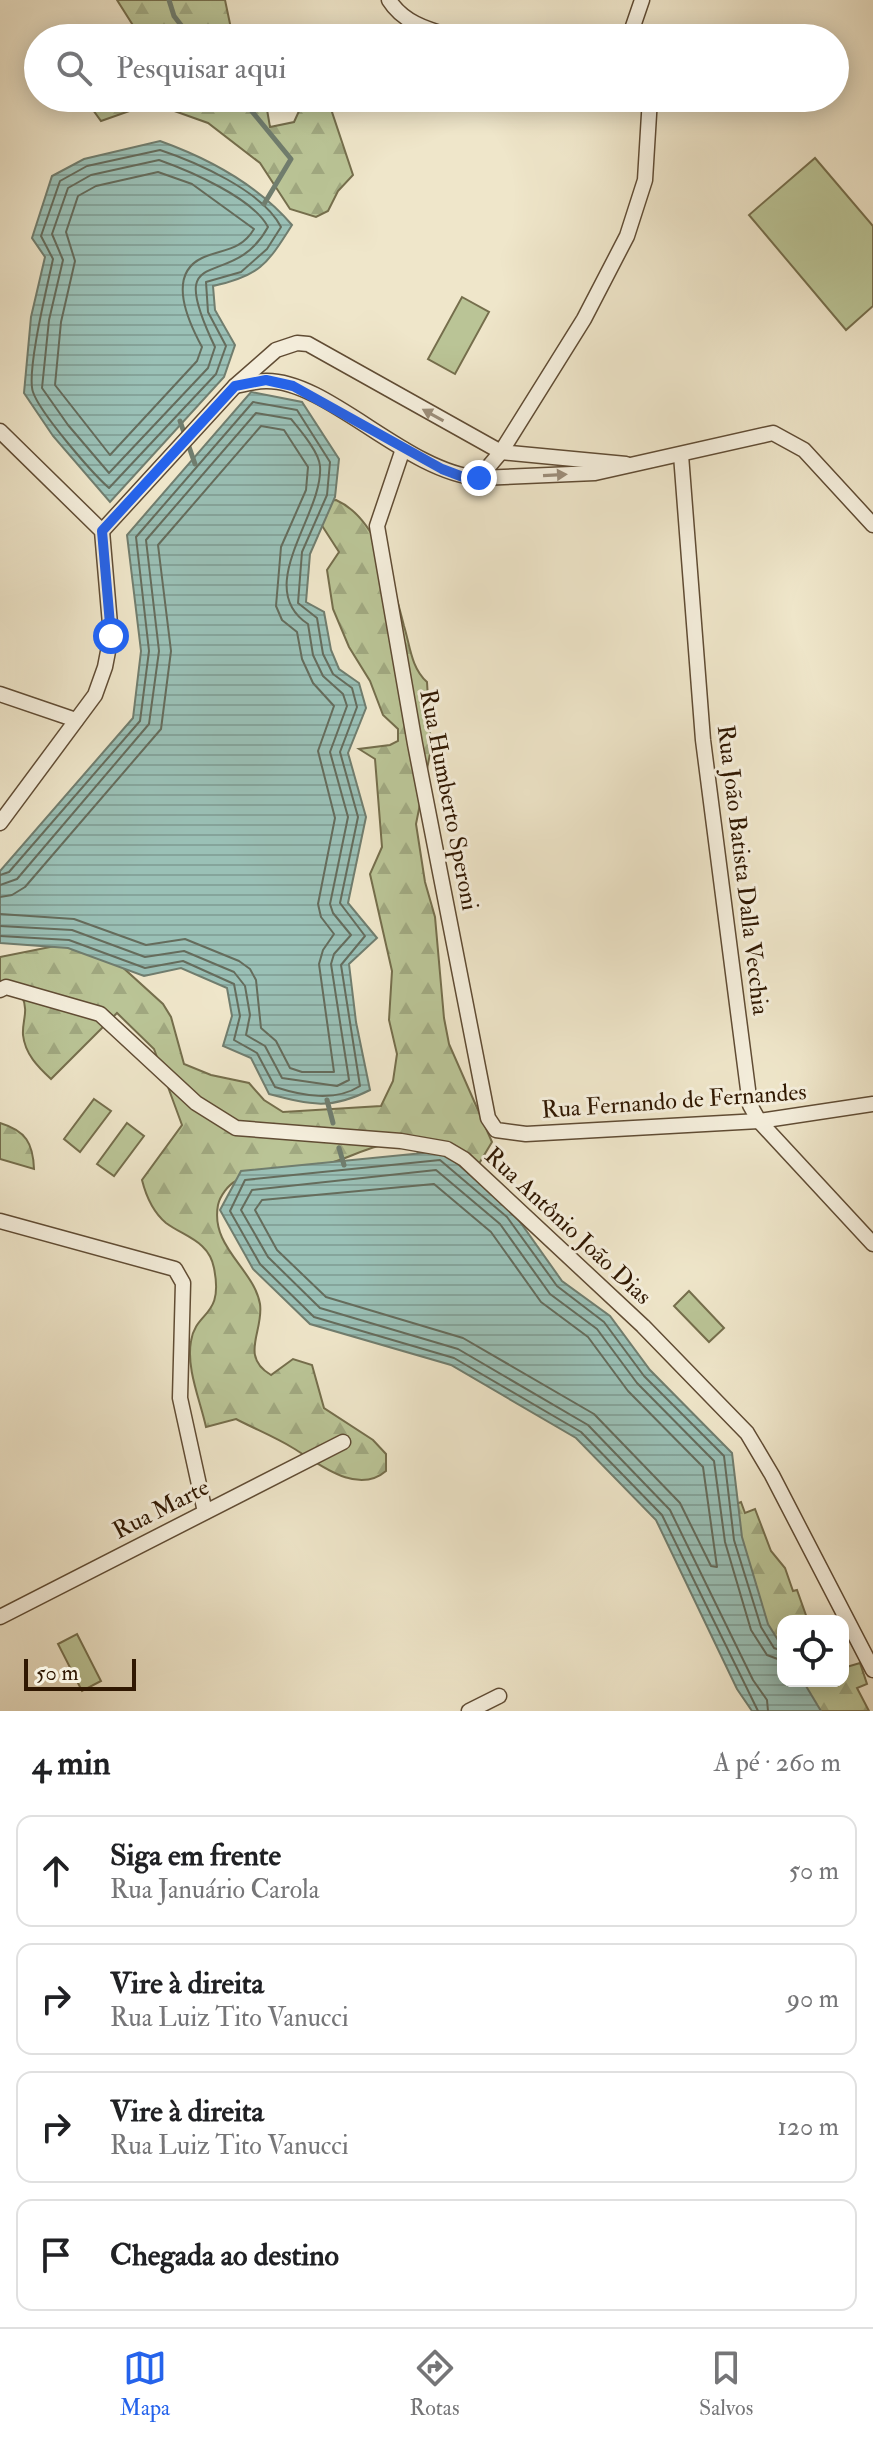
<!DOCTYPE html>
<html lang="pt">
<head>
<meta charset="utf-8">
<style>
	body { margin:0; font-family:"IM FELL Double Pica",serif; background:#f2f2f2; color:#202124 }
	.controls { position:absolute; right:24px; bottom:24px; display:grid; overflow:hidden; border-radius:16px; box-shadow:0 4px 20px #0003 }
	.controls button { width:72px; height:72px; display:grid; place-items:center; padding:0; border:0; border-bottom:2px solid #e0e0e0; background:#fff; color:#202124; font:40px sans-serif }
	.scale { position:absolute; left:24px; bottom:20px; width:112px; box-sizing:border-box; padding-left:8px; border:4px solid #301802; border-top:0; font-size:22px; line-height:28px; white-space:nowrap; color:#301802; -webkit-text-stroke:6px #f5efdd; paint-order:stroke }
	.stop { position:absolute; width:24px; height:24px; margin:-18px; border:6px solid #2563eb; border-radius:50%; background:#fff }
	.stop.end { background:#2563eb; border-color:#fff; box-shadow:0 2px 8px #0008 }
	.list { margin:0; padding:0; list-style:none }
	h2 { display:flex; justify-content:space-between; align-items:center; height:104px; margin:0; padding:0 32px; font-size:34px }
	h2 small { font-size:26px; font-weight:400; color:#757577 }
	.list li { display:grid; grid-template-columns:52px 1fr auto; gap:24px; align-items:center; box-sizing:border-box; height:112px; margin:0 16px 16px; padding:0 16px; border:2px solid #e0e0e0; border-radius:16px }
	.list b { display:block; font-size:30px; white-space:nowrap }
	.list p { margin:0; font-size:26px; white-space:nowrap; color:#757577 }
	.list em { font-size:26px; font-style:normal; color:#757577 }
	.icon { flex:none; width:44px; height:44px; fill:none; stroke:currentColor; stroke-width:2; stroke-linecap:round; stroke-linejoin:round }
	.map { position:relative; flex:none; width:873px; height:1711px; overflow:hidden }
	.search { position:absolute; background:#fff; box-shadow:0 4px 20px #0003; left:24px; right:24px; top:24px; height:88px; display:flex; align-items:center; gap:20px; box-sizing:border-box; padding:0 28px; border-radius:44px; color:#757577; font-size:30px }
	.sheet { height:616px; background:#fff }
	nav { display:flex; justify-content:space-around; align-items:center; box-sizing:border-box; height:112px; border-top:2px solid #e0e0e0; background:#fff; font-size:22px; color:#757577 }
	nav a { display:grid; justify-items:center; gap:4px }
	nav .on { color:#2563eb }
	.map>svg:first-child { display:block }
</style>
</head>
<body>
<div class="map">
<svg width="873" height="1711" viewBox="0 0 873 1711">
	<defs>
		<pattern id="forest-firs" width="22" height="20" patternUnits="userSpaceOnUse" patternTransform="scale(2)"><rect width="22" height="20" fill="#bac496"/><path d="M5 1l3.5 6h-7zM16 11l3.5 6h-7z" fill="#a0a880"/></pattern>
		<pattern id="water-rules" width="6" height="5" patternUnits="userSpaceOnUse" patternTransform="scale(2)"><rect width="6" height="5" fill="#9ac0b6"/><path d="M0 2.5h6" fill="none" stroke="#85a49b"/></pattern>
	</defs>
	<rect width="100%" height="100%" fill="#efe6ca"/>
	<filter id="stains"><feTurbulence type="fractalNoise" baseFrequency=".0025" numOctaves="4"/><feColorMatrix values="0 0 0 0 .2 0 0 0 0 .09 0 0 0 0 .02 0 0 0 .5 -.17"/></filter>
	<radialGradient id="worn" r=".72"><stop offset=".6" stop-color="#630" stop-opacity="0"/><stop offset="1" stop-color="#630" stop-opacity=".3"/></radialGradient>
	<g fill="#bac496" stroke="#756e4c" stroke-width="2">
		<polygon points="815,158 873,226 873,306 846,330 749,215"/>
		<polygon points="462,297 489,312 455,374 428,359"/>
		<polygon points="94,1099 111,1111 80,1152 64,1139"/>
		<polygon points="127,1123 144,1136 114,1176 97,1164"/>
		<polygon points="689,1291 724,1328 709,1342 674,1306"/>
		<polygon points="77,1634 101,1681 82,1691 58,1644"/>
	</g>
	<g fill="url(#forest-firs)" stroke="#756e4c" stroke-width="2">
		<polygon points="117,0 225,0 233,38 141,38"/>
		<polygon points="95,98 265,98 270,127 294,122 305,98 350,98 332,112 353,175 338,191 328,211 316,217 290,209 260,163 208,123 152,103 101,121 88,103"/>
		<path d="M336 500C379 519 393 584 404 626 410 645 411 668 427 682L431 749 416 824 425 882 435 917 444 1018 449 1044 492 1142 480 1162 452 1180C439 1170 419 1148 402 1145 376 1140 351 1159 326 1164 296 1170 263 1167 236 1181 228 1185 220 1196 218 1205 210 1247 254 1269 260 1304 264 1331 239 1356 271 1375L293 1359 312 1365 324 1408 373 1440 386 1454V1471C357 1496 318 1463 293 1448 275 1437 255 1429 236 1419L206 1427C200 1400 186 1368 191 1341 196 1310 224 1318 214 1268 209 1241 185 1237 166 1223 153 1212 146 1196 142 1180L182 1125 154 1049 117 1013 51 1079C38 1067 25 1054 23 1035 22 1020 29 1012 22 996L0 990V957L65 944 109 955 163 1004 171 1017 184 1064 211 1075 249 1083 264 1100 283 1112 381 1106 393 1081 397 1054 389 1020 392 971 370 874 382 847 375 759 359 749 390 745 398 741V729L383 715 370 681 349 647 333 609 327 570 339 552 319 521 329 501Z"/>
		<path d="M0 1123C26 1131 33 1143 34 1169L0 1159Z"/>
		<polygon points="741,1502 745,1513 755,1509 771,1551 785,1568 793,1591 797,1590 808,1621 783,1621 783,1669 720,1510"/>
		<polygon points="860,1663 867,1684 857,1688 869,1711 803,1711 789,1681 843,1681 843,1668"/>
	</g>
	<g fill="url(#water-rules)" stroke="#707d6e" stroke-width="2">
		<path d="M160 141C210 159 257 184 292 225 267 265 259 276 213 286L215 310 235 345 224 377 110 502 53 436 24 393 31 317 45 257 32 238 52 176 84 159Z"/>
		<path d="M251 392 302 402 339 459 335 497 310 554 306 602 324 612 331 650 339 669 359 683 366 708 348 753 366 817 348 903 377 938 349 964 356 1022 370 1090C331 1110 311 1105 269 1094L251 1058 223 1046 232 1016 227 988 181 968 144 976 68 948 0 943V871L133 718 141 651 127 535Z"/>
		<polygon points="443,1151 513,1212 562,1281 610,1316 650,1370 732,1453 742,1537 768,1624 783,1648 783,1681 803,1681 821,1711 752,1711 737,1689 656,1520 576,1438 451,1365 310,1324 253,1269 220,1210 241,1171"/>
	</g>
	<g fill="none" stroke-linecap="round" stroke-linejoin="round">
		<g stroke="#656c5c" stroke-width="2">
			<path d="M160 150C196 162 263 191 281 227L267 249 241 272 206 282 208 312 226 346 216 374 109 488C92 473 40 413 33 392 26 372 48 283 53 259L41 236 60 181 87 166Z"/>
			<path d="M159 160C190 171 253 198 268 227 231 295 162 236 215 347L208 368 109 473 68 425 42 388 49 320 63 260 52 234 68 188 91 175Z"/>
			<path d="M158 172 192 184 254 229C241 251 222 249 202 258 166 275 189 323 202 347L197 361 110 455 55 385 61 322 75 261 66 232 78 196 96 186Z"/>
			<path d="M0 875 9 872 140 721 149 651 136 537 253 402 297 410 330 462 327 495 302 552 298 603 317 618 323 654 333 674 352 688 357 707 340 752 358 817 340 903 365 936 341 965 360 1086C335 1102 303 1096 275 1087L257 1053 234 1040 240 1016 234 984 183 961 145 968 69 940 0 936"/>
			<path d="M0 885 17 879 149 724 159 651 146 540 256 413 291 419C300 430 319 452 320 466 324 514 252 587 308 624L313 655 323 676 343 694 347 706 330 752 348 817 330 904 333 913 351 935 334 954 331 964 349 1080 337 1086 282 1078 265 1046 246 1035 250 1015 245 986 234 972 184 951 145 957 72 930 0 926"/>
			<polyline points="0,897 12,895 25,887 161,729 171,651 158,545 261,426 284,430 308,467 306,490 281,547 276,606 282,620 297,632 302,659 313,683 334,706 318,751 335,818 318,904 321,917 334,934 323,950 319,964 334,1072 302,1072 290,1068 276,1041 261,1028 256,980 250,969 239,961 185,939 146,945 74,919 0,914"/>
			<polygon points="434,1184 491,1232 541,1302 588,1337 628,1391 703,1467 717,1567 711,1566 680,1503 594,1414 463,1338 326,1297 277,1250 255,1210 262,1200"/>
			<polyline points="758,1711 662,1515 581,1432 454,1358 314,1317 260,1264 230,1211 245,1180 440,1160 507,1217 557,1286 604,1322 644,1376 724,1456 734,1540 761,1627 774,1648 783,1651"/>
			<polyline points="768,1711 767,1700 753,1680 670,1510 588,1425 458,1349 320,1308 268,1257 241,1210 252,1190 436,1170 500,1224 550,1294 597,1329 637,1383 714,1461 725,1542 751,1630 767,1655 783,1661"/>
		</g>
		<g stroke="#707d6e" stroke-width="5">
			<polyline points="169,0 174,16 191,38"/>
			<polyline points="241,98 291,159 264,204"/>
			<polyline points="180,421 195,464"/>
			<polyline points="327,1100 333,1123"/>
			<polyline points="339,1148 344,1165"/>
		</g>
		<g stroke="#604c34" stroke-width="17">
			<g id="minor">
				<path d="M389 0C404 24 430 30 456 38"/>
				<polyline points="629,38 642,0"/>
				<path d="M235 386C245 384 256 381 266 381 328 380 406 472 479 478L595 473 773 433 804 450 873 525"/>
				<polyline points="0,431 102,531 111,636 105,667 95,695 0,823"/>
				<polyline points="403,449 377,526 415,744 488,1118 496,1130 526,1134 759,1121 873,1104"/>
				<polyline points="681,455 703,740 750,1105 759,1121 873,1244"/>
				<polyline points="479,478 501,452 584,319 627,236 645,180 650,98"/>
				<polyline points="102,531 235,386 276,350 297,343 308,344 501,452 626,464"/>
				<polyline points="0,694 76,720"/>
				<polyline points="0,990 6,987 100,1014 196,1103 236,1128 401,1141 447,1149 464,1159 643,1326 747,1433 772,1475 873,1670"/>
				<polyline points="0,1221 175,1269 183,1283 180,1398 205,1512"/>
				<polyline points="0,1617 343,1442"/>
				<polyline points="469,1711 499,1696"/>
			</g>
		</g>
		<use href="#minor" stroke="#f5efdd" stroke-width="14"/>
	</g>
	<defs><path id="oneway-solid" d="M-6-.8H1V-3.2L6.5 0L1 3.2V.8H-6Z" transform="scale(2)"/></defs>
	<g fill="#9c8e7a">
		<use href="#oneway-solid" transform="translate(433 415) rotate(-151)"/>
		<use href="#oneway-solid" transform="translate(555 475) rotate(-3)"/>
	</g>
	<g fill="none" stroke-linecap="round" stroke-linejoin="round">
		<polyline stroke="#2563eb" stroke-width="10" points="111,636 102,531 235,386 266,380 293,386 442,469 463,477 479,478"/>
	</g>
	<g text-anchor="middle" dominant-baseline="central" stroke-width="6" stroke-linejoin="round" paint-order="stroke">
		<g font-size="24" fill="#301802" stroke="#f5efdd">
			<text transform="translate(449 800) rotate(79)">Rua Humberto Speroni</text>
			<text transform="translate(743 870) rotate(83)">Rua João Batista Dalla Vecchia</text>
			<text transform="translate(674 1101) rotate(-4)">Rua Fernando de Fernandes</text>
			<text transform="translate(568 1226) rotate(43)">Rua Antônio João Dias</text>
			<text transform="translate(161 1509) rotate(-27)">Rua Marte</text>
		</g>
	</g>
	<rect width="100%" height="100%" filter="url(#stains)"/>
	<rect width="100%" height="100%" fill="url(#worn)"/>
</svg>
<div class="controls">
<button><svg class="icon" aria-label="locate" viewBox="0 0 24 24"><circle cx="12" cy="12" r="6"/><path d="M12 2v4M12 18v4M2 12h4M18 12h4"/></svg></button>
</div>
<div class="scale">50 m</div>
<div class="stop" style="left:111px;top:636px"></div>
<div class="stop end" style="left:479px;top:478px"></div>
<div class="search"><svg class="icon" aria-label="search" viewBox="0 0 24 24"><circle cx="10" cy="10" r="6"/><path d="M15 15l6 6"/></svg>Pesquisar aqui</div>
</div>
<section class="sheet">
<h2>4 min<small>A pé · 260 m</small></h2>
<ul class="list">
<li><svg class="icon" aria-label="ahead" viewBox="0 0 24 24"><path d="M12 20V5M6 11l6-6 6 6"/></svg><div><b>Siga em frente</b><p>Rua Januário Carola</p></div><em>50 m</em></li>
<li><svg class="icon" aria-label="right" viewBox="0 0 24 24"><path d="M7 20v-9h11M14 6l5 5-5 5"/></svg><div><b>Vire à direita</b><p>Rua Luiz Tito Vanucci</p></div><em>90 m</em></li>
<li><svg class="icon" aria-label="right" viewBox="0 0 24 24"><path d="M7 20v-9h11M14 6l5 5-5 5"/></svg><div><b>Vire à direita</b><p>Rua Luiz Tito Vanucci</p></div><em>120 m</em></li>
<li><svg class="icon" aria-label="arrive" viewBox="0 0 24 24"><path d="M6 21V4h12l-3 4 3 4H6"/></svg><div><b>Chegada ao destino</b></div></li>
</ul>
</section>
<nav>
<a class="on"><svg class="icon" aria-label="map" viewBox="0 0 24 24"><path d="M3 6l6-2 6 2 6-2v14l-6 2-6-2-6 2zM9 4v14M15 6v14"/></svg>Mapa</a>
<a><svg class="icon" aria-label="directions" viewBox="0 0 24 24"><path d="M12 3l9 9-9 9-9-9zM9 14v-3h6M13 9l2 2-2 2"/></svg>Rotas</a>
<a><svg class="icon" aria-label="saved" viewBox="0 0 24 24"><path d="M7 4h10v16l-5-4-5 4z"/></svg>Salvos</a>
</nav>
</body>
</html>
